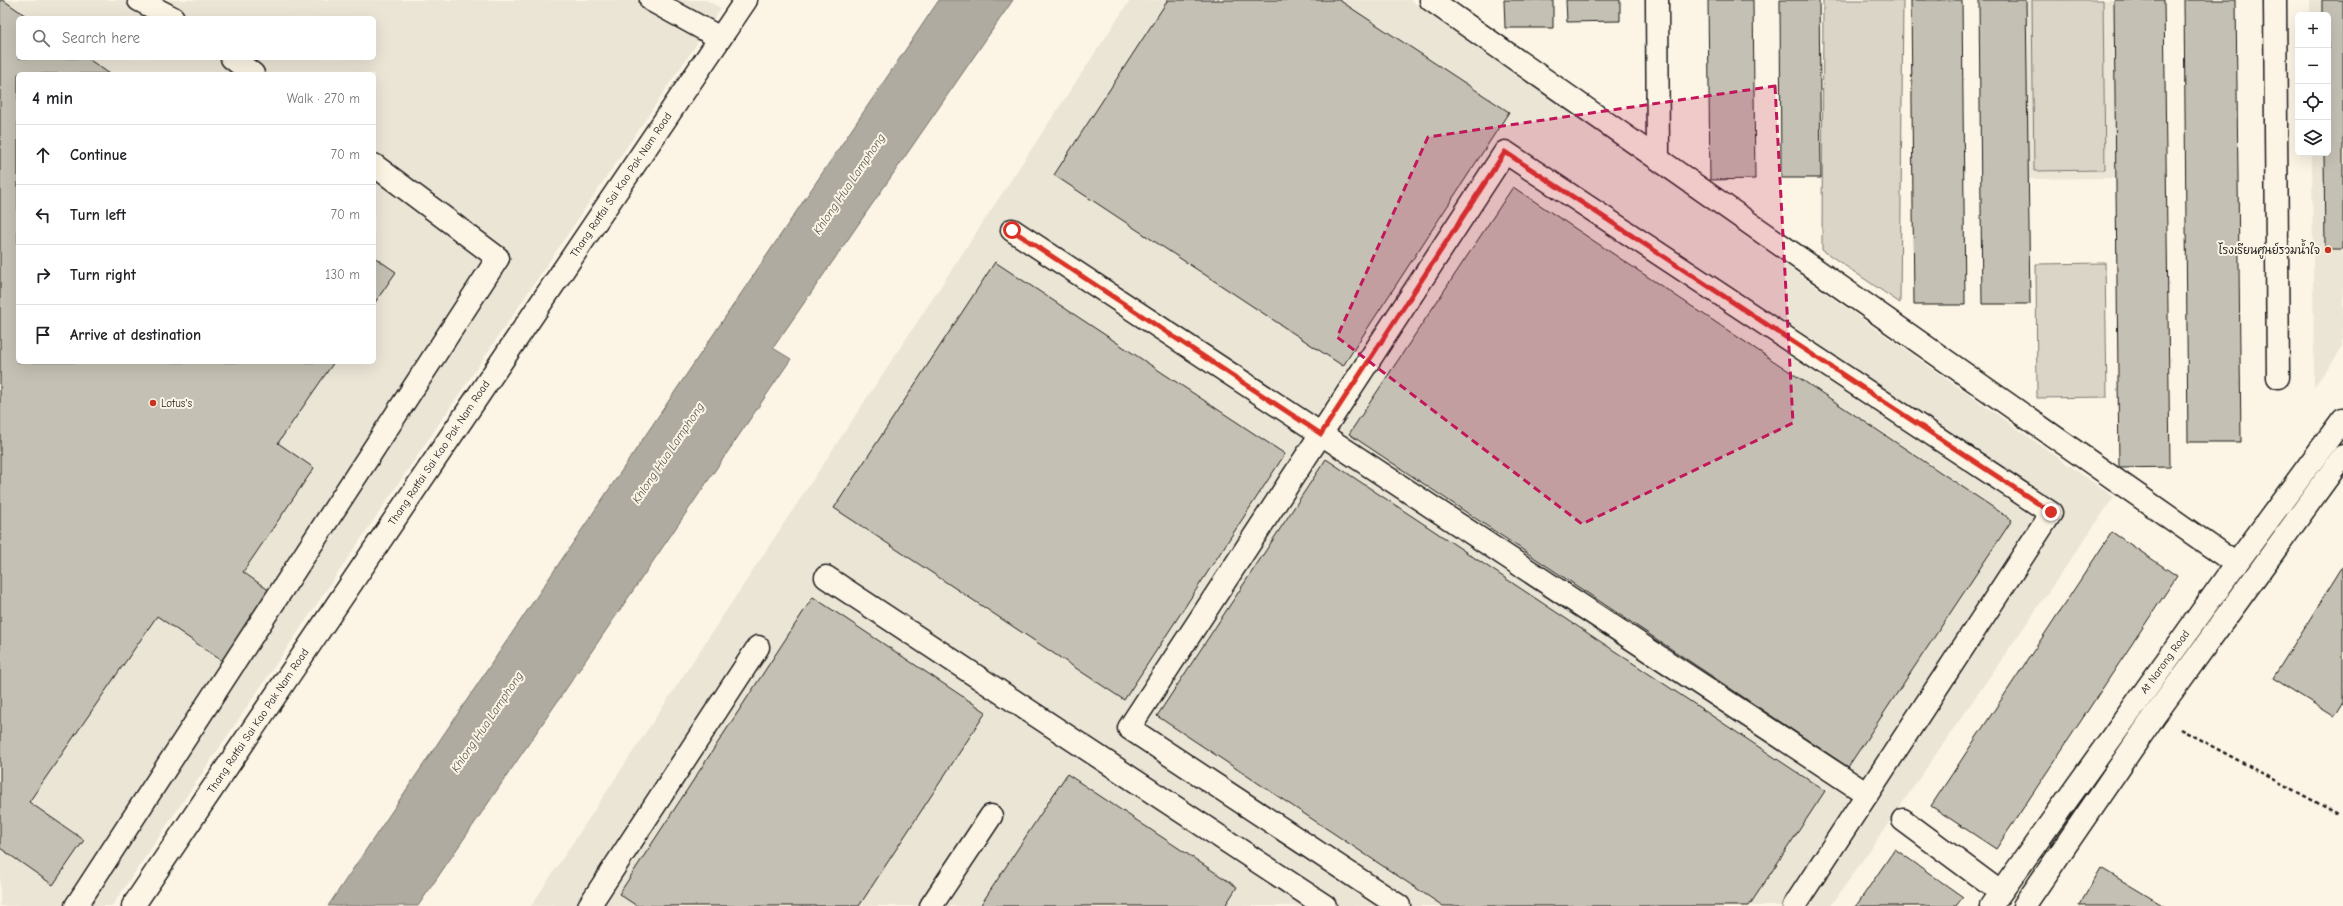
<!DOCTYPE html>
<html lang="en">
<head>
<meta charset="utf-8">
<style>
	body { margin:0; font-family:"Comic Neue","Playpen Sans Thai",sans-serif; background:#f2f2f2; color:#202124 }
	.controls { position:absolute; right:12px; top:12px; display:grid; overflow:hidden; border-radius:6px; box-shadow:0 4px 16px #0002 }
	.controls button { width:36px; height:36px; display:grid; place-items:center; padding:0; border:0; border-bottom:1px solid #e0e0e0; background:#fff; color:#202124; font:20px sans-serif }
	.stop { position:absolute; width:12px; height:12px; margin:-9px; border:3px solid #d93025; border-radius:50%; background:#fff }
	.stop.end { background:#d93025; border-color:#fff; box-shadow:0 1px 4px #0008 }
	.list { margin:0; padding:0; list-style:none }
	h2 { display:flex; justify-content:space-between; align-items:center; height:52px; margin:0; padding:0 16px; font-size:17px }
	h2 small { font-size:13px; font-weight:400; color:#757577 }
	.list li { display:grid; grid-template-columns:26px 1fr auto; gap:12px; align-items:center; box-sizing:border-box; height:60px; padding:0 16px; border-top:1px solid #e0e0e0 }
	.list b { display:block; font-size:15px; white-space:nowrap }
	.list em { font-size:13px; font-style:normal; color:#757577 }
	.icon { flex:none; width:22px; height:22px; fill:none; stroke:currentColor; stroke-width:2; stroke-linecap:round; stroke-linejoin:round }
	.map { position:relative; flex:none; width:2343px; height:906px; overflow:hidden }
	.search { position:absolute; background:#fff; box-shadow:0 4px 16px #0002; left:16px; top:16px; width:360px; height:44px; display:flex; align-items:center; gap:10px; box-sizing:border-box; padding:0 14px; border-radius:6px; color:#757577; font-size:15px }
	.panel { position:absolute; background:#fff; box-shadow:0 4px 16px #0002; left:16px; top:72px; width:360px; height:292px; border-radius:6px }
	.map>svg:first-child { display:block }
</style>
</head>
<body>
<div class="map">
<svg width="2343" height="906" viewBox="0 0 2343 906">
	<rect width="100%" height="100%" fill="#fcf5e5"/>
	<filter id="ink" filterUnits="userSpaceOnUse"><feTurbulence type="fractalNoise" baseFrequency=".025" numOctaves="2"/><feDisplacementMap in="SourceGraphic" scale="8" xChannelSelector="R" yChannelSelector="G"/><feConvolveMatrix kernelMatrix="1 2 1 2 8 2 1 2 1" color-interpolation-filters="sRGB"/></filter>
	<g filter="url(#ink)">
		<g fill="#ebe5d6" fill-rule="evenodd">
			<path d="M0 0H706L721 8 112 906H0ZM18 18H374V58H18ZM18 74H374V362H18Z"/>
			<polygon points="1130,0 1411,0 2114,497 1831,906 531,906"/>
			<polygon points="2026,0 2114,0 2116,178 2028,179"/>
			<polygon points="2310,0 2343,0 2343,347 2314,387 2312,153 2328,153 2328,15 2310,15"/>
		</g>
		<g fill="#dbd5c8" stroke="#7c7872">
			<polygon points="1823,0 1903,0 1900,303 1822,250"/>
			<polygon points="2032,0 2103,0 2105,170 2034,171"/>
			<polygon points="2105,263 2107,397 2037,398 2036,264"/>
		</g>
		<polygon fill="#b0aba1" stroke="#75726c" points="939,0 1013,0 773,348 791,359 418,906 328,906"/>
		<g fill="#c4c0b3" stroke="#1c1c1c">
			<polygon points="0,0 3,0 29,18 18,18 18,58 87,58 110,74 18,74 18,362 334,362 278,443 314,468 243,572 270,591 222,661 157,616 29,802 84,840 53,885 0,848"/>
			<polygon points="1168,0 1339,0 1509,112 1343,366 1054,175"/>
			<polygon points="1504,0 1553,0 1553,28 1505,28"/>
			<polygon points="1566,0 1620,0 1620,21 1567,22"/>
			<polygon points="1708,0 1753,0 1755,179 1710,180"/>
			<polygon points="1780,0 1819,0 1821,178 1781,178"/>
			<polygon points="1911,0 1962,0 1965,305 1914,305"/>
			<polygon points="1979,0 2026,0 2030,304 1982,304"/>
			<polygon points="2114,0 2164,0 2170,467 2119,468"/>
			<polygon points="2184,0 2236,0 2241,442 2188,442"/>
			<polygon points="2322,0 2343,0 2343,249 2325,249 2324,153 2328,153 2328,15 2322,15"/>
			<polygon points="1513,187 2012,520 1848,767 1349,434"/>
			<polygon points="374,257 396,272 374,304"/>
			<polygon points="995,262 1285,454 1124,700 834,508"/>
			<polygon points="1326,459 1825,791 1749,906 1443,906 1157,716"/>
			<polygon points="2112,532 2177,576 1996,849 1931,806"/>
			<polygon points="2343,566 2343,704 2335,717 2273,678"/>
			<polygon points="813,597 986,712 859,906 637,906 619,894"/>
			<polygon points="1067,774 1237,887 1225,906 980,906"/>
			<polygon points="1895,849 1963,897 1956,906 1856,906"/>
			<polygon points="2101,868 2164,906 2079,906"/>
		</g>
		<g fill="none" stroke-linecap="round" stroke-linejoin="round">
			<g stroke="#1c1c1c" stroke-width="25">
				<g id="minor">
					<polyline points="139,0 173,18"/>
					<polyline points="651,0 720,38"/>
					<polyline points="1431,0 2236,564"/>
					<polyline points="1657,0 1658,158"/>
					<polyline points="2275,0 2278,377"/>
					<polyline points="232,58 253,74"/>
					<polyline points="1012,230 1867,794"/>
					<polyline points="826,577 1325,906"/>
					<polyline points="1903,820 2000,892"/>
					<polyline points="76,906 498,258 374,165"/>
					<polyline points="133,906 746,0"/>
					<polyline points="589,906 758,647"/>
					<polyline points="931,906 991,816"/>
					<polyline points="1399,906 1129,728 1505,152 2051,513 1794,906"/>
				</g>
			</g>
			<g stroke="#1c1c1c" stroke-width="25">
				<g id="major">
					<polyline points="1991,906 2236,564 2343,419"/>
					<polyline points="2024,906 2155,715 2343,456"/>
				</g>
			</g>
			<polyline stroke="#1c1c1c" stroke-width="2.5" stroke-dasharray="4 3" stroke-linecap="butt" points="2180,729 2338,814"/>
			<use href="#minor" stroke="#fcf5e5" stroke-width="22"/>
			<use href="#major" stroke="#fcf5e5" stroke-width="22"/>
		</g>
	</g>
	<g fill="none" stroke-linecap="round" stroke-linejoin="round" filter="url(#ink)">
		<polyline stroke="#d93025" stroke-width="5" points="1012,230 1321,434 1505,152 2051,512"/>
	</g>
	<path fill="#c2185b" fill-opacity="0.2" stroke="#c2185b" stroke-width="3" stroke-dasharray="8 5" stroke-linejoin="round" d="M1775 86 1793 423 1582 524 1337 337 1428 137Z"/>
	<g fill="#c8321e" stroke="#fcf5e5" stroke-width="1.5">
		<circle cx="2328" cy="250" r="4"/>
		<circle cx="153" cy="403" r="4"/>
	</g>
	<g text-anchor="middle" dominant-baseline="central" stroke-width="4" stroke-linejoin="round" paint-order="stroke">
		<g font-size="11" fill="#1c1c1c" stroke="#fcf5e5">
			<text transform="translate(621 185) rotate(-56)">Thang Rotfai Sai Kao Pak Nam Road</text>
			<text transform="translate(439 453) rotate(-56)">Thang Rotfai Sai Kao Pak Nam Road</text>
			<text transform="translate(2165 662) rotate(-54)">At Narong Road</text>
			<text transform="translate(258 721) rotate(-56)">Thang Rotfai Sai Kao Pak Nam Road</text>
		</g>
		<g font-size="11" fill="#1c1c1c" stroke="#fcf5e5" text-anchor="end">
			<text x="2320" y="250">โรงเรียนศูนย์รวมน้ำใจ</text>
			<text x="161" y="403" text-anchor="start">Lotus's</text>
		</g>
		<g font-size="12" font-style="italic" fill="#575551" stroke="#fcf5e5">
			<text transform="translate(849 184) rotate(-56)">Khlong Hua Lamphong</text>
			<text transform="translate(668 453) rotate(-56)">Khlong Hua Lamphong</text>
			<text transform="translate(487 722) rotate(-56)">Khlong Hua Lamphong</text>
		</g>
	</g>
</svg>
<div class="controls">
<button>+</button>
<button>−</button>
<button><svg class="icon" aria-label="locate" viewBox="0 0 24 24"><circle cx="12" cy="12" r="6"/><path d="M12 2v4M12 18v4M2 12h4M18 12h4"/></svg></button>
<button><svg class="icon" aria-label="layers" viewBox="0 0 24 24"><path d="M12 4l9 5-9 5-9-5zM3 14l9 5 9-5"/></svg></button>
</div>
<div class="stop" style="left:1012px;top:230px"></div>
<div class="stop end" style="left:2051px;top:512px"></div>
<div class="search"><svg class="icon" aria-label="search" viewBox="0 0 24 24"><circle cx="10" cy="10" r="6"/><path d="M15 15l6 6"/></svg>Search here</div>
<section class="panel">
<h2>4 min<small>Walk · 270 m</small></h2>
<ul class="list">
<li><svg class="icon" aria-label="ahead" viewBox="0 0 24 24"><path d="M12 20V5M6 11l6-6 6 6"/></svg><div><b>Continue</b></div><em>70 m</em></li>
<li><svg class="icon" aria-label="left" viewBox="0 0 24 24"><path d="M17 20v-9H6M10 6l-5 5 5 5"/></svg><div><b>Turn left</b></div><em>70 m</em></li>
<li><svg class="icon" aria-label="right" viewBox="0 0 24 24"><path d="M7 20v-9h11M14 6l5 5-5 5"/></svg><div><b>Turn right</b></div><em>130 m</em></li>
<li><svg class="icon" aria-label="arrive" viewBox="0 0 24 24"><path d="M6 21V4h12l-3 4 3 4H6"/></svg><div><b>Arrive at destination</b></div></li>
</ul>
</section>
</div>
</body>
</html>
